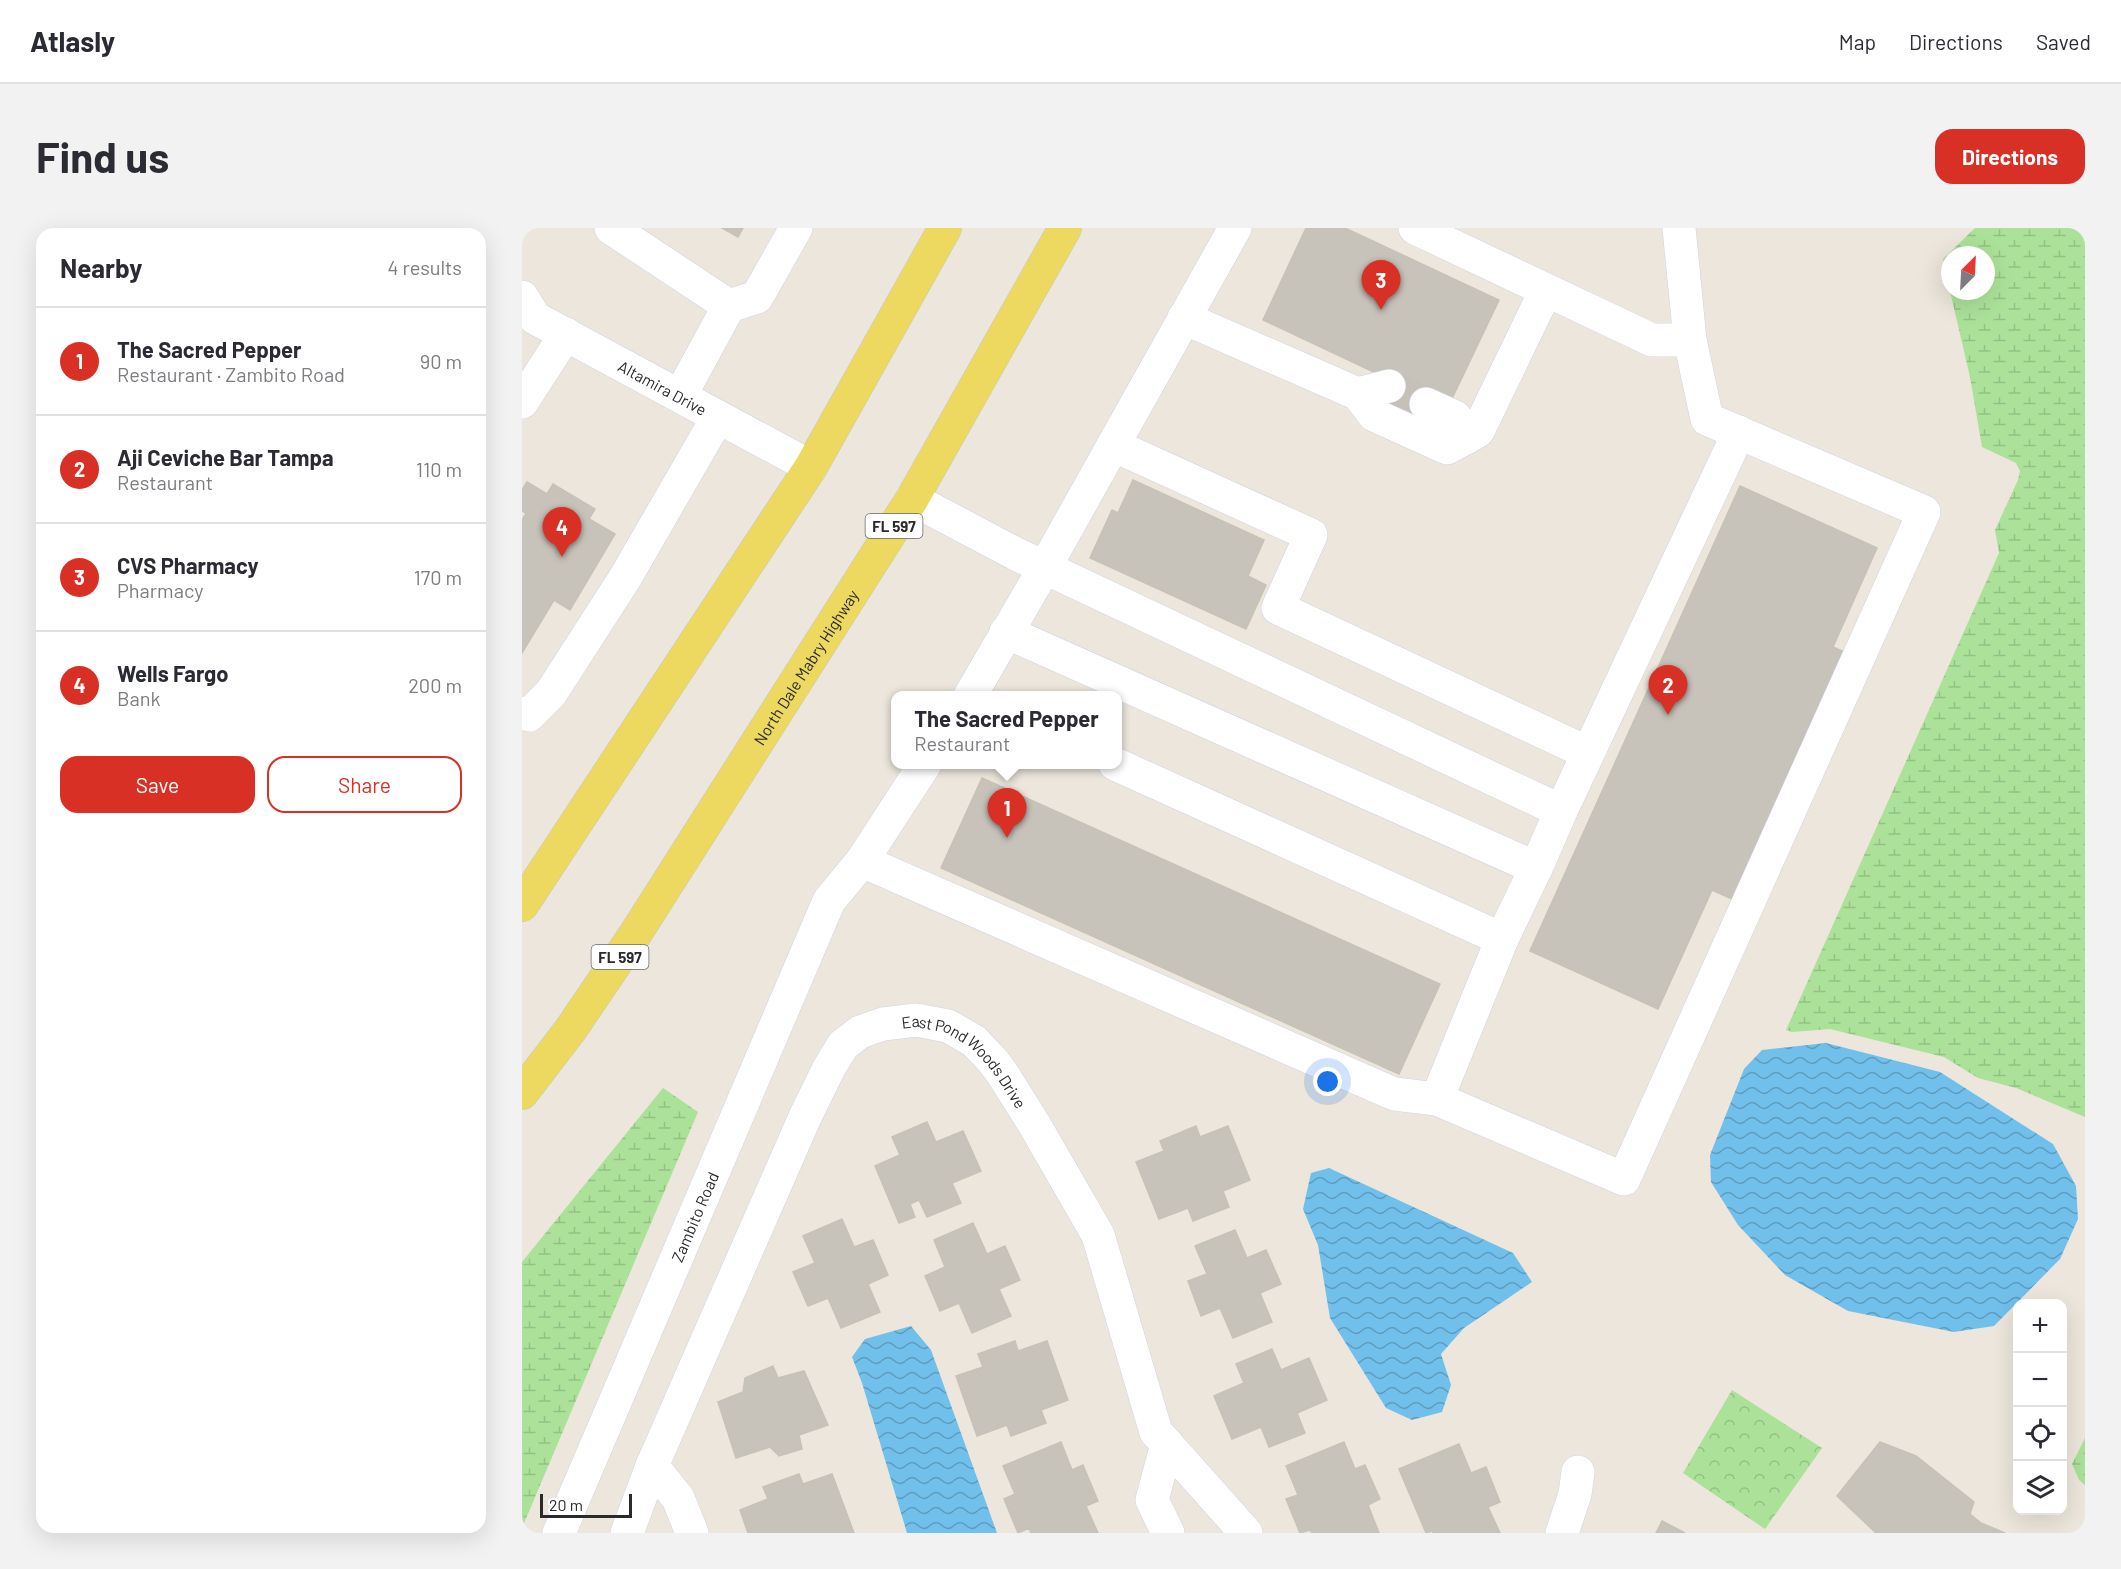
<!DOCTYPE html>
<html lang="en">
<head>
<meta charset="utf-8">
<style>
	body { margin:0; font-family:Barlow,sans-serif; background:#f2f2f3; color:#2b2b33 }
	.controls { position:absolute; right:18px; bottom:18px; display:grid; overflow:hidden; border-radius:12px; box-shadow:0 6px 24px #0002 }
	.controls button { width:54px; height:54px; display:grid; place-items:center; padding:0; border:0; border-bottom:2px solid #e1e1e2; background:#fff; color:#2b2b33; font:30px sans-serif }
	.compass { position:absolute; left:1419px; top:18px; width:54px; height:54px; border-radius:50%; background:#fff; box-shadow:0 6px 24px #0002; rotate:24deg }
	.scale { position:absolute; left:18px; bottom:15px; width:92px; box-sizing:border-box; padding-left:6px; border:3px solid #2a2a2a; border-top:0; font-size:16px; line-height:21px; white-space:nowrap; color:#2a2a2a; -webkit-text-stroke:4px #fff; paint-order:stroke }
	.you { position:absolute; left:806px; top:854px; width:21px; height:21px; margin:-15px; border:4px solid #fff; border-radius:50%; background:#1a73e8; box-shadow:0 0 0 9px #1a73e833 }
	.badge { display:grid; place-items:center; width:39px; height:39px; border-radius:50%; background:#d93025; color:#fff; font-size:20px; font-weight:700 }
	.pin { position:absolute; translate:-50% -50px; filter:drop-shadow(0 2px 3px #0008) }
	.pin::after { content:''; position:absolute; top:32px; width:21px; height:18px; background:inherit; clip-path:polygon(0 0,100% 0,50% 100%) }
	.popup { position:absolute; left:369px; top:463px; width:231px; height:78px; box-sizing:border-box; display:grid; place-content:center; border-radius:12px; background:#fff; filter:drop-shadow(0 2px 4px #0005); font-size:20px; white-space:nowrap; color:#7c7c81 }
	.popup b { font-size:22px; color:#2b2b33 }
	.popup::after { content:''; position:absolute; left:50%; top:100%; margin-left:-12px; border:12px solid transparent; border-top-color:#fff }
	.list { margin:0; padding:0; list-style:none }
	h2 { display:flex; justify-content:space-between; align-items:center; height:78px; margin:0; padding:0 24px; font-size:26px }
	h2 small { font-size:20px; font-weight:400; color:#7c7c81 }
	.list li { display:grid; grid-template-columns:39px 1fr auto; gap:18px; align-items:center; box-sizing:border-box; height:108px; padding:0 24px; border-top:2px solid #e1e1e2 }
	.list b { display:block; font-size:22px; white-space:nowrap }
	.list p { margin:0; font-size:20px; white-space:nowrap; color:#7c7c81 }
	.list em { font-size:20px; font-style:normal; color:#7c7c81 }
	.actions { display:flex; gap:12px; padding:18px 24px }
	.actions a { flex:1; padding:14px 0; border:2px solid #d93025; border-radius:18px; text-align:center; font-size:21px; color:#d93025 }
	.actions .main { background:#d93025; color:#fff }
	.icon { flex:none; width:33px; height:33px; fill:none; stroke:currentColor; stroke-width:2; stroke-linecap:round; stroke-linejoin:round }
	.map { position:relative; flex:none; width:1563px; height:1305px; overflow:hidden; border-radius:18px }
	header { display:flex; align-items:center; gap:36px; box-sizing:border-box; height:84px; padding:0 30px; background:#fff; border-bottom:2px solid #e1e1e2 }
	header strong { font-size:28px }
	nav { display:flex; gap:33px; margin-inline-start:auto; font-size:21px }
	.intro { display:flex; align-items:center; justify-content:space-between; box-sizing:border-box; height:144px; padding:0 36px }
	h1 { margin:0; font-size:42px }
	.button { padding:15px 27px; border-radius:18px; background:#d93025; color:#fff; font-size:21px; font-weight:700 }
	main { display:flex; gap:36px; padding:0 36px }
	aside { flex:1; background:#fff; border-radius:18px; box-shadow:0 6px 24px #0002 }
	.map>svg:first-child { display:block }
</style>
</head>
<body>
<header>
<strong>Atlasly</strong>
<nav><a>Map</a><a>Directions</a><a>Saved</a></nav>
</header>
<div class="intro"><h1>Find us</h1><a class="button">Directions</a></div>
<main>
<aside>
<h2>Nearby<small>4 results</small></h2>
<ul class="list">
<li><span class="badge">1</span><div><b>The Sacred Pepper</b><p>Restaurant · Zambito Road</p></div><em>90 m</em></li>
<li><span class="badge">2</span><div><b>Aji Ceviche Bar Tampa</b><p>Restaurant</p></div><em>110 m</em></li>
<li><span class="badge">3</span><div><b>CVS Pharmacy</b><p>Pharmacy</p></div><em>170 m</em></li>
<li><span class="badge">4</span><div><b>Wells Fargo</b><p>Bank</p></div><em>200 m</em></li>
</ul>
<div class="actions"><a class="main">Save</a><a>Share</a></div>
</aside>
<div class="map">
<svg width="1563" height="1305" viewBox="0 0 1563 1305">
	<defs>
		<pattern id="forest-crowns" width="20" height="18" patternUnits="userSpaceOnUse" patternTransform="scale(1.5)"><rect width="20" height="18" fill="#abe199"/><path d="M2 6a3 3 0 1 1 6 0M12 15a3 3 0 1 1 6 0" fill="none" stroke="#93c184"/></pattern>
		<pattern id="wetland-marsh" width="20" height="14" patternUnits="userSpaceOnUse" patternTransform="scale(1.5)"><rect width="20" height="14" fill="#abe199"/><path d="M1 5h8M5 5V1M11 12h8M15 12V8" fill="none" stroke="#93c184"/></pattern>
		<pattern id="water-waves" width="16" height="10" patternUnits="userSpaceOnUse" patternTransform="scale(1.5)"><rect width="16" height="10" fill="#71c0eb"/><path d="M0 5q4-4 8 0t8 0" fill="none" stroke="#5d9cbf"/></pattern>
	</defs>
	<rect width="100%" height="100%" fill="#ece6dc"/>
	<polygon fill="url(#forest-crowns)" points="1210,1162 1300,1220 1243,1301 1161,1245"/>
	<g fill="url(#wetland-marsh)">
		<polygon points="1453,0 1563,0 1563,889 1494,860 1456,850 1422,829 1308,801 1270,804 1264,802 1477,325 1473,302 1496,252 1498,243 1494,235 1460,219 1448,149 1428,63 1464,63 1464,27 1428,27 1428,61 1421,31"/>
		<polygon points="141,860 176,884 0,1300 0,1034"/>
		<polygon points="1563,1210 1563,1257 1557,1252 1550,1236"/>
	</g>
	<g fill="url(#water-waves)">
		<polygon points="1304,815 1418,844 1531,916 1554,958 1556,991 1538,1031 1472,1098 1432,1104 1326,1083 1263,1047 1216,997 1189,954 1188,927 1222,841 1240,822"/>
		<polygon points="807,940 991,1025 1010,1054 942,1100 919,1126 929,1157 920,1184 890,1192 864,1180 808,1090 796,1017 781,981 789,945"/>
		<polygon points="389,1098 409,1122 475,1305 385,1305 340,1155 330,1129 343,1111"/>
	</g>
	<g fill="#c7c3bb" stroke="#c7c2b6" stroke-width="1.5">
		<polygon points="200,0 221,0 216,9"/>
		<polygon points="784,0 823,0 977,72 926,179 741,92"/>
		<polygon points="611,252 742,312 726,348 744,357 724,401 568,330 590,282 596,285"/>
		<polygon points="5,254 25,266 31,256 73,281 67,291 93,306 48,382 32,372 0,425 0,292 4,285 0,283 0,262"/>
		<polygon points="1218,258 1355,320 1311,419 1331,428 1219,675 1190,662 1136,781 1008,723"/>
		<polygon points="460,550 918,756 877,846 419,640"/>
		<polygon points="405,894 414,914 441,903 459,943 430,955 439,975 405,989 397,972 388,976 393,989 377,995 353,938 378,927 370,909"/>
		<polygon points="674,898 678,909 706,898 728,952 701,963 707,979 671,993 666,980 637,991 614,934 642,923 638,913"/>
		<polygon points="320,991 332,1019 351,1012 366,1047 346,1056 358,1084 319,1100 306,1070 286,1078 271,1044 293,1035 281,1008"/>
		<polygon points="451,995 465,1026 483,1018 498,1052 477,1061 489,1088 450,1105 437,1075 418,1083 403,1048 423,1039 412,1012"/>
		<polygon points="713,1002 725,1030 744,1022 759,1056 738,1065 750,1094 711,1110 698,1080 679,1088 666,1053 685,1046 673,1018"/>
		<polygon points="493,1113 496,1123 525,1113 546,1172 519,1182 524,1195 489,1208 485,1197 455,1208 434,1148 461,1139 456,1126"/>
		<polygon points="750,1121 759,1142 787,1130 805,1172 775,1185 783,1205 747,1219 739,1199 710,1211 692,1168 722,1155 714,1136"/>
		<polygon points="251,1138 256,1150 282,1143 306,1197 277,1207 280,1221 257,1228 248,1219 214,1230 196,1174 221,1164 223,1150"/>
		<polygon points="539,1214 550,1242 561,1237 576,1273 564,1278 576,1305 509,1305 507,1300 496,1305 482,1271 493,1266 481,1238"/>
		<polygon points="822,1214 833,1241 843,1237 858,1271 846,1277 857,1305 790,1305 788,1302 778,1305 764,1271 776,1267 764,1238"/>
		<polygon points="1358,1214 1394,1228 1452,1274 1448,1286 1459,1295 1483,1305 1354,1305 1315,1268"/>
		<polygon points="937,1216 949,1245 964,1239 978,1274 966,1279 978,1305 911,1305 910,1303 904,1305 877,1241"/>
		<polygon points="277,1246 281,1256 310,1246 332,1305 226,1305 218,1282 246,1271 241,1259"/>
		<polygon points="1140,1293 1163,1305 1134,1305"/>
	</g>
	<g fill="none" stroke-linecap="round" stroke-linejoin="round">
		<polyline stroke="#c5c0b8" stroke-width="33" stroke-dasharray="33 16" stroke-linecap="butt" points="867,158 904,176"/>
		<g stroke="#d1d3e2" stroke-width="34">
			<g id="minor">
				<polyline points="89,0 207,78 158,168"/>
				<polyline points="893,0 1130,112 1168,112"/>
				<path id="s1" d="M0 69 13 90 289 239"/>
				<polyline points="207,78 235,69 274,0"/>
				<polyline points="662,90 836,166 852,187 925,220 956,203 1024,62"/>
				<polyline points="836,166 867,158"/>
				<polyline points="0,174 44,106"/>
				<polyline points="904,176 933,189 944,210"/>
				<polyline points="591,217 789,307 756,380 1066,525"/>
				<polyline points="390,271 494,326 1039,583 1014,640 980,711 915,871 1102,951 1402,284 1185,191 1168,112 1157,0"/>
				<polyline points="484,404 1014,640"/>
				<polyline points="448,468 523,339 713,0"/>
				<polyline points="0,485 7,487 29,465 103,350 196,189"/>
				<polyline points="593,536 980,711"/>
				<polyline points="1039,583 1217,204"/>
				<polyline points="340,633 872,866 915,871"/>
				<polyline points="645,1216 630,1272 646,1305"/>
				<polyline points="130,1238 156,1270 170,1305"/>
				<path id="s2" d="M37 1305 307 673 340 633 403 536"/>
				<path id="s3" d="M105 1305 130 1238 283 889 307 840 321 817 338 804 361 796 394 792 426 798 452 813 471 833 480 845 512 896 576 1007 634 1204 724 1305"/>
				<polyline points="1040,1305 1053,1266 1056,1244"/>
			</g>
		</g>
		<g stroke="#c8c8c8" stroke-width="34">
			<g id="major">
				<polyline points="0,677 289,239 423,0"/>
				<path id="s4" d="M0 865 49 801 112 708 390 271 543 0"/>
			</g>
		</g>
		<use href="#minor" stroke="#fff" stroke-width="33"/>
		<use href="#major" stroke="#edd95f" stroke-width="33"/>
	</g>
	<g text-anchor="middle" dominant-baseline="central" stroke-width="5" stroke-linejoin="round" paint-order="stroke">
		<g fill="#fff" stroke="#6a6a6a" stroke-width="1.5">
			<rect x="343.5" y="286" width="57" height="24" rx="4.5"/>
			<rect x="69.5" y="717" width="57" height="24" rx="4.5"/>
		</g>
		<g font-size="15" font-weight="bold" fill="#2a2a2a">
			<text x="372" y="298">FL 597</text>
			<text x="98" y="729">FL 597</text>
		</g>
		<g font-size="16" fill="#2a2a2a" stroke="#fff">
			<text stroke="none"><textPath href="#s1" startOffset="170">Altamira Drive</textPath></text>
			<text stroke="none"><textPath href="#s4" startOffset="512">North Dale Mabry Highway</textPath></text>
			<text stroke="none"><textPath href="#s3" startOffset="678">East Pond Woods Drive</textPath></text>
			<text stroke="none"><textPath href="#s2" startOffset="344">Zambito Road</textPath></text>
		</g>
	</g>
</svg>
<div class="controls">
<button>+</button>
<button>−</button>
<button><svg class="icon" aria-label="locate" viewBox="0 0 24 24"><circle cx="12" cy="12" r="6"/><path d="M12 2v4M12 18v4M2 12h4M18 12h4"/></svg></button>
<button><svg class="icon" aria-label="layers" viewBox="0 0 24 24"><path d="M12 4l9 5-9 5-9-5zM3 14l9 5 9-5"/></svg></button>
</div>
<svg class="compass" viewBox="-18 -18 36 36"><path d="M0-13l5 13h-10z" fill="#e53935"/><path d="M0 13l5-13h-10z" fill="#7c7c81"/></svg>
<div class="scale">20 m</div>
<div class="you"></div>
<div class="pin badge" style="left:485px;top:610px">1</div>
<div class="popup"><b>The Sacred Pepper</b>Restaurant</div>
<div class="pin badge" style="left:1146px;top:487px">2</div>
<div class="pin badge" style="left:859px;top:82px">3</div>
<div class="pin badge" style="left:40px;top:329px">4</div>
</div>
</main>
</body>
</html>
